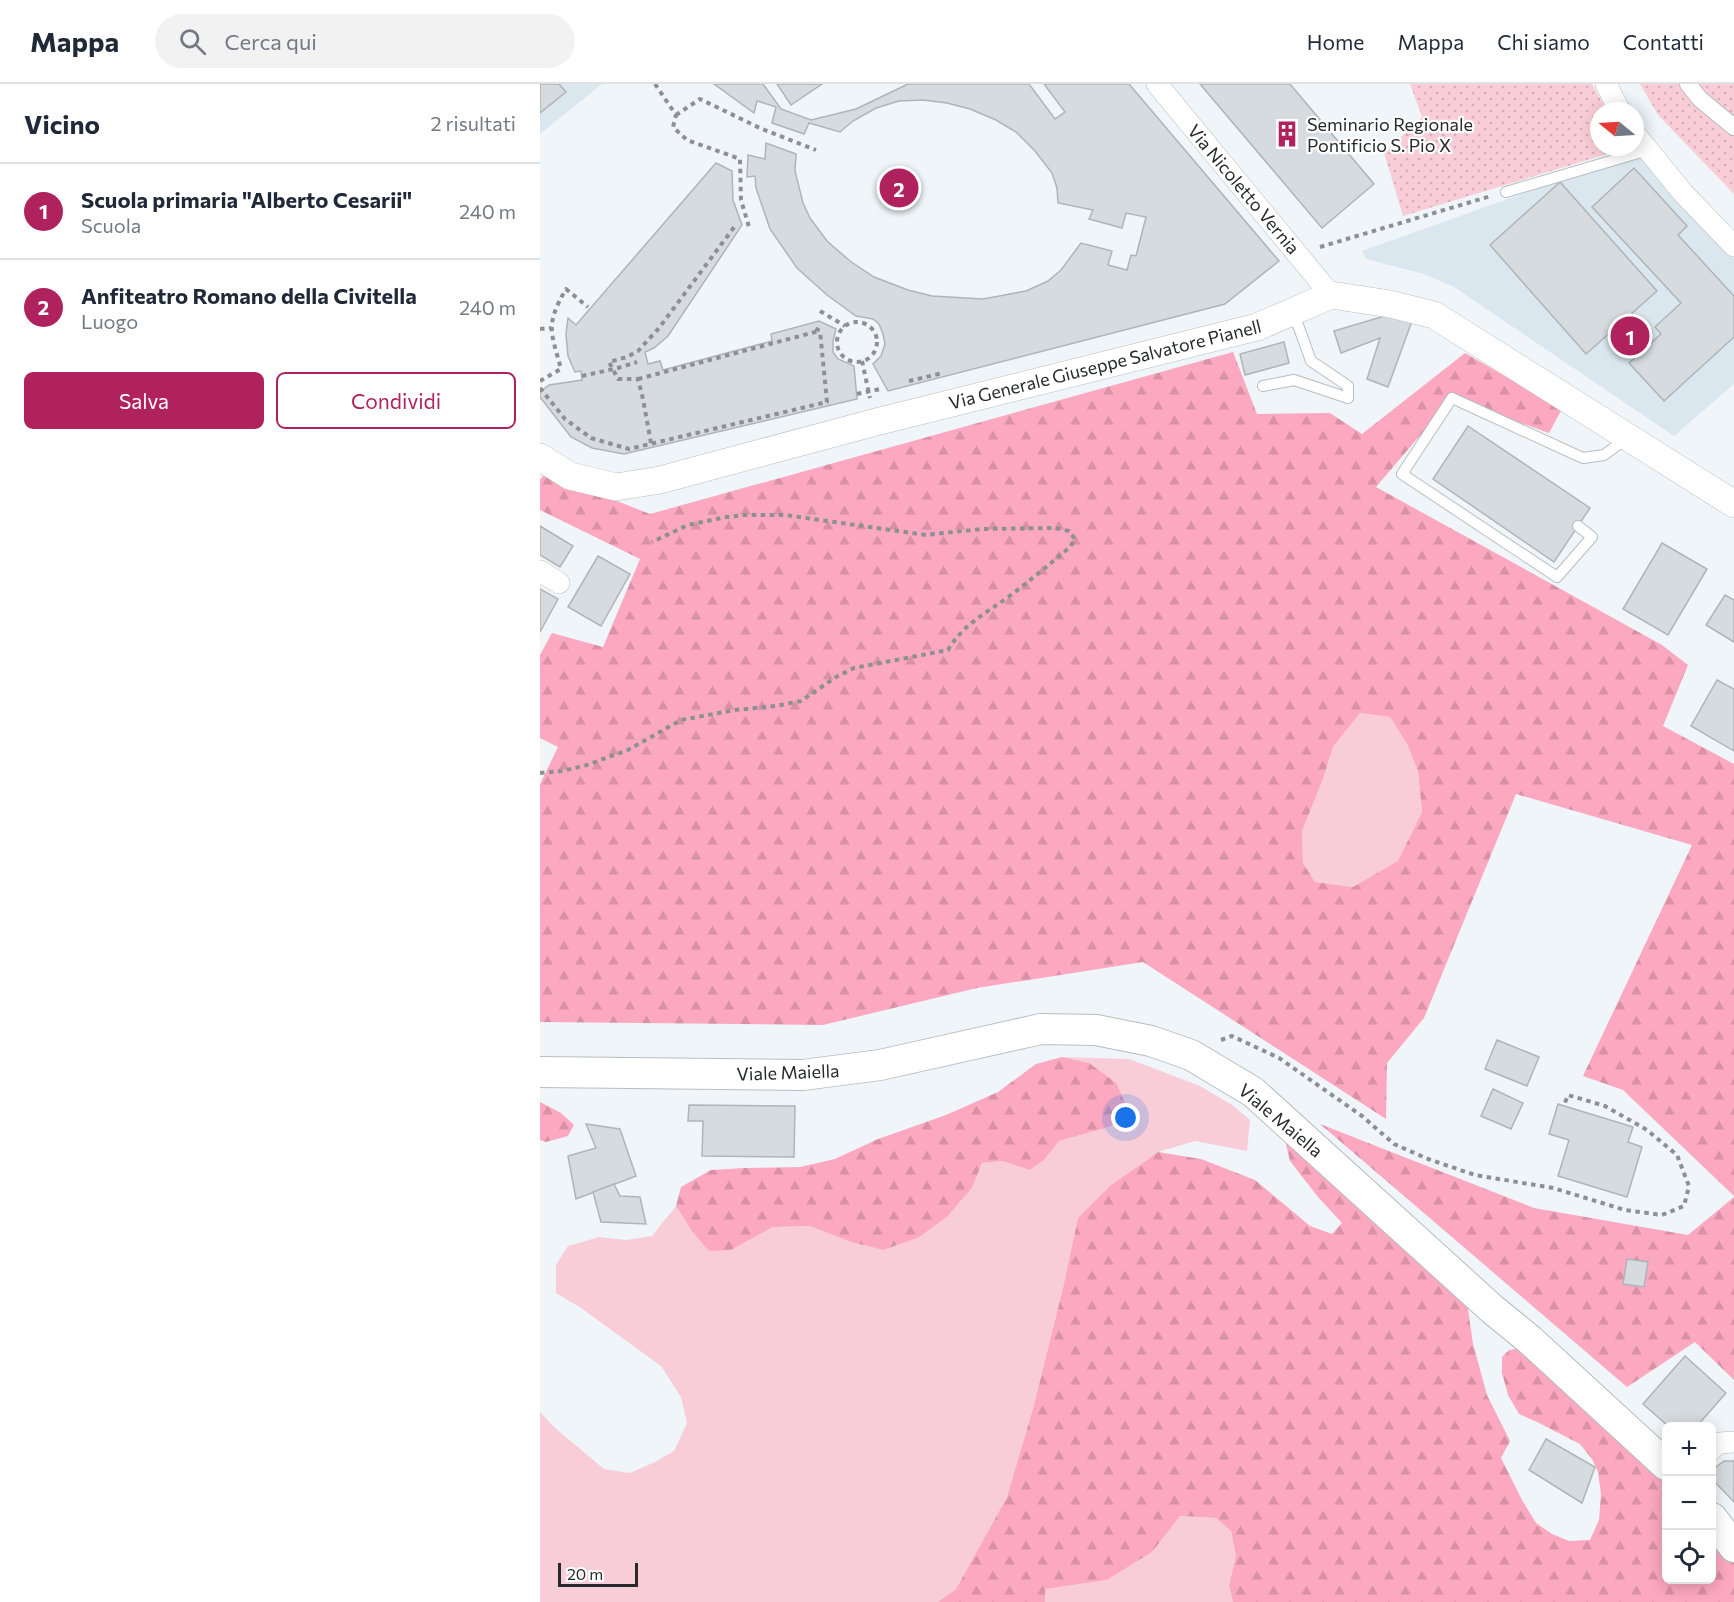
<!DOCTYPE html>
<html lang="it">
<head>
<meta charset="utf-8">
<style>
	body { margin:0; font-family:Commissioner,sans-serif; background:#f2f2f3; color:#1f2937 }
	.controls { position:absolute; right:18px; bottom:18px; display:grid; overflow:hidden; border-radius:9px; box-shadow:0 3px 15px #0003 }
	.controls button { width:54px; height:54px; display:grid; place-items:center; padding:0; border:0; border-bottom:2px solid #e0e1e3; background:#fff; color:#1f2937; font:30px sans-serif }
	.compass { position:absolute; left:1050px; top:18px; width:54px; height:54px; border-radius:50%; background:#fff; box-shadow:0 3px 15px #0003; rotate:288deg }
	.scale { position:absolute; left:18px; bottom:15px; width:80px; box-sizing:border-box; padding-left:6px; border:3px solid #27292a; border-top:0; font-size:16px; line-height:21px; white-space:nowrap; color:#27292a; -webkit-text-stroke:4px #fff; paint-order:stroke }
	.you { position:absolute; left:586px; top:1034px; width:21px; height:21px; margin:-15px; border:4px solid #fff; border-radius:50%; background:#1a73e8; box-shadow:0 0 0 9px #1a73e833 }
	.badge { display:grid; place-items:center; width:39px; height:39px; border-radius:50%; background:#af225e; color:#fff; font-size:20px; font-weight:700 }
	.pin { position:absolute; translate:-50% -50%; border:3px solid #fff; box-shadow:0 2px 6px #0006 }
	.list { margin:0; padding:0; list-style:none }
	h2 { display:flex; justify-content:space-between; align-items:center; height:78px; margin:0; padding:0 24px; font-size:26px }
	h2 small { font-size:20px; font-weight:400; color:#747a83 }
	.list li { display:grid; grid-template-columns:39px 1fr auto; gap:18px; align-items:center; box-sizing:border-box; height:96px; padding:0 24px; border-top:2px solid #e0e1e3 }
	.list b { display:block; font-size:22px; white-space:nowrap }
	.list p { margin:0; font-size:20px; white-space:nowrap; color:#747a83 }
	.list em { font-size:20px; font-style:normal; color:#747a83 }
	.actions { display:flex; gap:12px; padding:18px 24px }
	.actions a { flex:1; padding:14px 0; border:2px solid #af225e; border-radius:9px; text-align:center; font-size:21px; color:#af225e }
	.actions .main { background:#af225e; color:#fff }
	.icon { flex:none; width:33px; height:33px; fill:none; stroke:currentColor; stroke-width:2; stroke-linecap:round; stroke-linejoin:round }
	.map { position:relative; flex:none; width:1194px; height:1518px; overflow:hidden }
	header { display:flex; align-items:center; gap:36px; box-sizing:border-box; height:84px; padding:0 30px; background:#fff; border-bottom:2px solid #e0e1e3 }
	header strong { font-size:28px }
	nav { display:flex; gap:33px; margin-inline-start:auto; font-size:21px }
	.search { width:420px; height:54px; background:#f2f2f3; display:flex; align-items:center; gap:15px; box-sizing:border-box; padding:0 21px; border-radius:33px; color:#747a83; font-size:22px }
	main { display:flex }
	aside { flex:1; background:#fff }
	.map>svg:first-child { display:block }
</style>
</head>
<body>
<header>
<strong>Mappa</strong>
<div class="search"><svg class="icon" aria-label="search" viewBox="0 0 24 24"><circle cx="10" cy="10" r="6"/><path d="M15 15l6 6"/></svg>Cerca qui</div>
<nav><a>Home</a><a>Mappa</a><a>Chi siamo</a><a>Contatti</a></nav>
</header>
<main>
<aside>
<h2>Vicino<small>2 risultati</small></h2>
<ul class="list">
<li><span class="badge">1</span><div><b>Scuola primaria &quot;Alberto Cesarii&quot;</b><p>Scuola</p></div><em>240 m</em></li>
<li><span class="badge">2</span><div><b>Anfiteatro Romano della Civitella</b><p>Luogo</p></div><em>240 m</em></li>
</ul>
<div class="actions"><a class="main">Salva</a><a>Condividi</a></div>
</aside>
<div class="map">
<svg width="1194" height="1518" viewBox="0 0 1194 1518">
	<defs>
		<pattern id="forest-firs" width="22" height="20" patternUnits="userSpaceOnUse" patternTransform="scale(1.5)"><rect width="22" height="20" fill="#fca8c0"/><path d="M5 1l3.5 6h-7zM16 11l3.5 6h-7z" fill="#d891a5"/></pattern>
		<pattern id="park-dots" width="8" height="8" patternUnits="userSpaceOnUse" patternTransform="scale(1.5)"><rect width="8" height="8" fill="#f9cdd8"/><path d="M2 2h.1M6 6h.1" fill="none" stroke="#d5b0ba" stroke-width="1.8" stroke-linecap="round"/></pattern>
	</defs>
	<rect width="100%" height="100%" fill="#eff5f9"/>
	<g fill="#dbe7ef">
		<polygon points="0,0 62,0 0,50"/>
		<polygon points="1102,73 1194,175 1194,300 1134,352 914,203 884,190 826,175 822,167 1018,97"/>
	</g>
	<g fill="#f9cdd8">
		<polygon points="820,629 850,633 867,660 878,687 882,728 858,778 813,803 775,798 763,779 762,747 783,695 793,663"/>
		<polygon points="522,973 589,975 660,1002 692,1021 710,1036 707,1067 655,1057 618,1068 571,1101 538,1134 523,1204 494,1321 467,1413 416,1505 398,1518 0,1518 0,1328 14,1343 64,1385 90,1389 115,1378 134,1367 147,1339 141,1313 121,1282 41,1224 16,1209 16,1181 28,1162 59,1153 86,1156 112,1152 136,1122 151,1146 191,1166 233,1143 270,1142 311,1158 343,1166 378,1154 407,1133 432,1104 442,1079 462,1077 490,1086 504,1076 519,1057 562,1045 549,979"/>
		<polygon points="639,1432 676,1434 691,1447 696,1472 689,1501 693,1518 505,1518 504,1505 567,1496 612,1468"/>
	</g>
	<g fill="url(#forest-firs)" fill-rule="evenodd">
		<path d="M693 268 717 330 790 329 822 350 925 269 1022 325 1009 349 912 314 836 403 1122 561 1148 581 1123 642 1194 680V1112L1083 1006 1043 992 1152 761 976 710 884 934 847 979 846 1035 603 878 437 904 283 941 0 938V700L18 663 0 654V571L12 549 63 563 100 475 0 426V396L5 389 110 430ZM820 629 850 633 867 660 878 687 882 728 858 777 813 803 775 798 763 779 762 747 783 695 793 663Z"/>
		<polygon points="522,973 549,979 576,999 587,1023 590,1035 562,1045 519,1057 504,1076 490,1086 462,1077 442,1079 432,1104 407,1133 378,1154 343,1166 311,1158 270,1142 233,1143 191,1166 169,1167 151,1146 136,1122 141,1103 171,1086 205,1084 260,1083 295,1075 338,1055 406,1031 458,1008 496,980"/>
		<polygon points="0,1018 21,1029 34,1041 28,1052 6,1058 0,1056"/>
		<polygon points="780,1040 994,1124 1148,1151 1194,1113 1194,1296 1155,1258 1087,1303"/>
		<polygon points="745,1056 926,1211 933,1260 947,1311 970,1357 961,1374 982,1416 996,1439 1012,1450 1029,1457 1050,1456 1059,1436 1061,1410 1058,1388 1052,1375 1040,1360 997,1338 979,1330 968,1311 962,1289 962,1273 969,1266 986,1263 1126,1389 1126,1496 1172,1496 1172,1439 1194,1467 1194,1518 693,1518 689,1501 696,1472 691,1447 676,1434 640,1432 612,1468 567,1496 505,1505 505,1518 398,1518 416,1505 467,1413 494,1321 523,1204 538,1134 571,1101 618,1068 661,1075 715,1096 770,1142 792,1150 802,1139 778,1113 750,1077"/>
	</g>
	<g fill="url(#park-dots)">
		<polygon points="870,0 1052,0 1067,27 1059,27 1059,63 1087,64 863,132 844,69 882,33"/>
		<polygon points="1100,0 1194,0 1194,110 1118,31"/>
	</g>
	<g fill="#d6dbdf" stroke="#afb4b8" stroke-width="1.5">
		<polygon points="0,0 19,0 26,8 0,29"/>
		<polygon points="174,0 223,0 241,25 271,36 316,25 368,0 489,0 515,35 525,28 504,0 589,0 739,177 685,220 348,307 333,280 341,272 345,260 343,250 339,240 333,235 316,232 287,211 257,184 230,145 216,104 215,92 207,93 208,71 225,75 226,59 256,70 255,87 263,119 270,134 287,157 310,177 334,193 368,206 392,212 443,215 486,207 508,197 521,186 541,159 572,167 568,181 587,186 591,171 596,172 606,133 586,129 582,144 549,135 553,126 518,119 517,104 512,89 495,67 476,48 456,36 430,25 407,19 383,16 359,17 336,24 313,37 300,48 269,39 264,50 232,39 236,23 217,17 214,29"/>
		<polygon points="237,0 282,0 251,21"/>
		<polygon points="660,0 750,0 834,100 782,144"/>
		<polygon points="176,79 192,87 193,116 202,141 128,252 114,264 105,268 108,280 120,277 123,286 232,257 231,250 279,237 296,245 293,257 293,268 298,275 314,282 317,315 84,370 52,364 31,353 0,313 0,308 9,301 42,296 41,287 35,288 28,272 26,250 28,234 36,241"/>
		<polygon points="1094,84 1147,142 1138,151 1194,212 1194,253 1124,317 1089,279 1121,250 1115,243 1141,219 1052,123"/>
		<polygon points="1020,98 1117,207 1046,270 950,161"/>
		<polygon points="851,230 872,237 848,303 827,295 840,254 801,269 794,247"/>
		<polygon points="744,258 749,279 705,291 700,270"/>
		<polygon points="928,342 1050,424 1014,478 893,395"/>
		<polygon points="0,442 33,462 20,483 0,471"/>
		<polygon points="1122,459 1167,485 1128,551 1083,525"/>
		<polygon points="58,472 90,490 61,542 28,523"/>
		<polygon points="0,505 18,515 0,548"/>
		<polygon points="1185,511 1194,516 1194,558 1166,541"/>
		<polygon points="1177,596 1194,605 1194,667 1151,642"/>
		<polygon points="957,956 999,973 987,1002 945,985"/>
		<polygon points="953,1005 983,1019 971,1045 941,1032"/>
		<polygon points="1018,1020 1093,1043 1088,1058 1102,1063 1087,1113 1018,1092 1029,1056 1009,1050"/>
		<polygon points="149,1021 255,1022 254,1073 162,1072 163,1037 148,1037"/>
		<polygon points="46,1040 80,1045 96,1092 36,1115 28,1072 56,1064"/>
		<polygon points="74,1100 80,1112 100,1113 106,1140 61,1138 53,1108"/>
		<polygon points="1087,1175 1108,1178 1104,1203 1083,1200"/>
		<polygon points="1145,1272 1186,1309 1157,1342 1128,1342 1103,1320"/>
		<polygon points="1006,1355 1055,1383 1042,1419 989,1386"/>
		<polygon points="1184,1377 1194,1377 1194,1418 1172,1395 1172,1386"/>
	</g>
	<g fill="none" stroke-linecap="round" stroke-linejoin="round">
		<g stroke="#b8bdc0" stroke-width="12">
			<g id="service">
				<polyline points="966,108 1108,66"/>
				<polyline points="723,302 754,296 808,314 808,302 771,277 758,241 746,231"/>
				<polyline points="1038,442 1052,453 1017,493 862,390 912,314 1043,374 1064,371 1087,354"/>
			</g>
		</g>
		<g stroke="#b8bdc0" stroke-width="18">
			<polyline id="pedestrian" points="1148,0 1160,15 1194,43"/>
		</g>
		<g stroke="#b8bdc0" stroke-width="22">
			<g id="minor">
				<polyline points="617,0 791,211"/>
				<polyline points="1066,0 1080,27"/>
				<polyline points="1095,50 1143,109 1194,162"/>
				<polyline points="0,487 19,499"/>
				<polyline points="1172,1365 1179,1359 1194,1358"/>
			</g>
		</g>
		<g stroke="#b8bdc0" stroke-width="28">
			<polyline id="tertiary" points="0,373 30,392 76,403 120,396 336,338 717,243 791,211 850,220 894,231 1194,420"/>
		</g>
		<g stroke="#b8bdc0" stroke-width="32">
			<g id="secondary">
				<polyline points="0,988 263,991 340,981 501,945 556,946 611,957 651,971 713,1008 952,1225 990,1256 1126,1381"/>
				<polyline points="1172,1434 1194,1463"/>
			</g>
		</g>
		<g stroke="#8c9092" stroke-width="4" stroke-dasharray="4.5 4.5" stroke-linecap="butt">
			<polyline points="115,0 136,31 133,43 147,56 200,75 201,116 209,143"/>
			<polyline points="136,31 160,15 222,45 276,66"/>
			<polyline points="780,163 951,112"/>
			<polyline points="280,227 305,242"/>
			<circle cx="317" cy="258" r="20"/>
			<polyline points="0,245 11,244"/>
			<polyline points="322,277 330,314"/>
			<polyline points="42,292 78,284 97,278"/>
			<polyline points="98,295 279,247"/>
			<path d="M0 297 21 285C11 248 5 241 26 205L48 223"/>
			<polyline points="369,297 403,289"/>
			<polyline points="0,304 25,335 51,354 89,365 287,318 280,247 273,243"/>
			<polyline points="317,310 340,305"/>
			<polyline points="111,359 103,315 98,295 78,295 69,278 87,273 98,267 119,244 195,142"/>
			<path d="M0 689 22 687 44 682 88 666 141 636 195 626 236 622 261 617 296 593 314 584 408 566C424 539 447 529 471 511 492 495 511 479 530 463L535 455 529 447 515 444 441 445 386 451 245 431H205L186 433 148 441 112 458"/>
			<polyline points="681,956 692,952 739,974 822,1032 854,1060 888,1075 935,1091 1013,1104 1085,1126 1122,1131 1144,1122 1149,1102 1137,1071 1107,1046 1065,1022 1028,1011 1024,1021"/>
		</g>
		<use href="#service" stroke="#fff" stroke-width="10"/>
		<use href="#pedestrian" stroke="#fff" stroke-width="16"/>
		<use href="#minor" stroke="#fff" stroke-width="21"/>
		<use href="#tertiary" stroke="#fff" stroke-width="27"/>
		<use href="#secondary" stroke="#fff" stroke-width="30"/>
	</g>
	<defs>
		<g id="building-bare" transform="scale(2.07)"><path d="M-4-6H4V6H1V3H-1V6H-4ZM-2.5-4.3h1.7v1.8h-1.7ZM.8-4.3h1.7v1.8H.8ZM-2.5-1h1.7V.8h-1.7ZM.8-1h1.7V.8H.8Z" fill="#af225e" stroke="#fff" stroke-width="2.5" paint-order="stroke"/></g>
	</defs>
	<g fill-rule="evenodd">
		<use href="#building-bare" x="747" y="50"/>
	</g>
	<g text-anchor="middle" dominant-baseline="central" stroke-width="4.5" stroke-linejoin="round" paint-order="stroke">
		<g font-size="18" fill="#27292a" stroke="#fff" text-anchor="start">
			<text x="767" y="40">Seminario Regionale<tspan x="767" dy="21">Pontificio S. Pio X</tspan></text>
		</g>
		<g font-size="18" fill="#27292a" stroke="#fff">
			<text transform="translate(704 105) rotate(50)">Via Nicoletto Vernia</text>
			<text transform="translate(565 280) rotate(-14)">Via Generale Giuseppe Salvatore Pianell</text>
			<text transform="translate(248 988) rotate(-2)">Viale Maiella</text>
			<text transform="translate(741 1036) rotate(40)">Viale Maiella</text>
		</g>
	</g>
</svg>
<div class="controls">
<button>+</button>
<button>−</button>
<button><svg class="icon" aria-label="locate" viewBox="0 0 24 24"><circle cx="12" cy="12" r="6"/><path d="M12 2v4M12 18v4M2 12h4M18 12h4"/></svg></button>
</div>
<svg class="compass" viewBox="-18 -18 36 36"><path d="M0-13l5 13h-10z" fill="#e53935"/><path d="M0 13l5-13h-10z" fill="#747a83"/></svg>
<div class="scale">20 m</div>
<div class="you"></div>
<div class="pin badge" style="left:1090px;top:252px">1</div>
<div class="pin badge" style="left:359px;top:104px">2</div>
</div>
</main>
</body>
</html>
